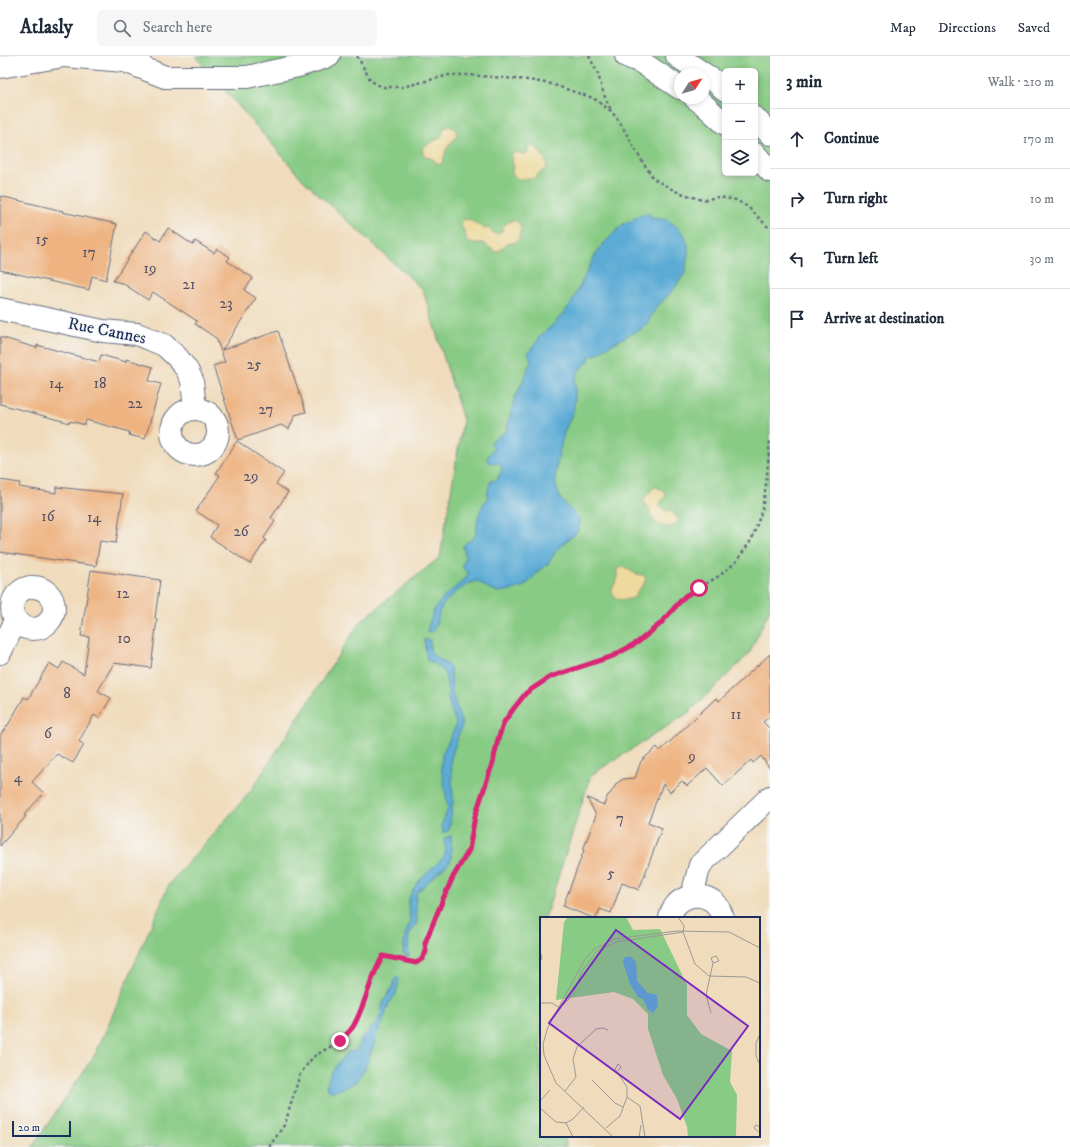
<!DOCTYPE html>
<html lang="en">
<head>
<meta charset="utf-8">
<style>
	body { margin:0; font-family:"IM FELL DW Pica",serif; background:#f6f6f7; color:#1f2937 }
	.controls { position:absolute; right:12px; top:12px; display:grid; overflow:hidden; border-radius:6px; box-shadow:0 2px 6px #0003 }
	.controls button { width:36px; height:36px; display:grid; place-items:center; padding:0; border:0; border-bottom:1px solid #e0e1e3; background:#fff; color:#1f2937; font:20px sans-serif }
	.compass { position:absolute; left:674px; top:12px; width:36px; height:36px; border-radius:50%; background:#fff; box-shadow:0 2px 6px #0003; rotate:54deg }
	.scale { position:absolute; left:12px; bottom:10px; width:59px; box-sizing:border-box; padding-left:4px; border:2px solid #1b2f5e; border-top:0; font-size:11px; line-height:14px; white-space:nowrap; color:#1b2f5e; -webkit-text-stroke:3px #f6f6f2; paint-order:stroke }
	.stop { position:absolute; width:12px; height:12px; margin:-9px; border:3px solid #db2777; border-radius:50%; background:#fff }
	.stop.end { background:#db2777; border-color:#fff; box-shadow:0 1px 4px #0008 }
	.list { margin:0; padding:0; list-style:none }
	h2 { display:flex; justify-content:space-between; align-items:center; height:52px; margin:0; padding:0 16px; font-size:17px }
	h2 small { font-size:13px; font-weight:400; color:#747a83 }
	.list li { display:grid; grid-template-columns:26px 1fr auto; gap:12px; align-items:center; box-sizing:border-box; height:60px; padding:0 16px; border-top:1px solid #e0e1e3 }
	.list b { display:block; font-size:15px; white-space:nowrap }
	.list em { font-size:13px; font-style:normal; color:#747a83 }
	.icon { flex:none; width:22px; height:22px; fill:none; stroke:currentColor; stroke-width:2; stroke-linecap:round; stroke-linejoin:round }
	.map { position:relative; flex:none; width:770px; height:1091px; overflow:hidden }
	header { display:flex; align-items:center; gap:24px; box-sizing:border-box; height:56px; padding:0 20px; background:#fff; border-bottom:1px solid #e0e1e3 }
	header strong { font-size:19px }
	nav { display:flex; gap:22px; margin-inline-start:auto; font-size:14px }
	.search { width:280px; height:36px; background:#f6f6f7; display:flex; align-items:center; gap:10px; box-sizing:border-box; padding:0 14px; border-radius:6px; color:#747a83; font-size:15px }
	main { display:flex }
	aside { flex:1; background:#fff }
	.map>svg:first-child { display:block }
</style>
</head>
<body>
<header>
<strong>Atlasly</strong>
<div class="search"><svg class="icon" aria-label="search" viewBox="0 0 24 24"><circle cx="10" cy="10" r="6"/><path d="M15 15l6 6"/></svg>Search here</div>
<nav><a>Map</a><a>Directions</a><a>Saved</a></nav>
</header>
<main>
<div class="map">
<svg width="770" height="1091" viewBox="0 0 770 1091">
	<rect width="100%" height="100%" fill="#f6f6f2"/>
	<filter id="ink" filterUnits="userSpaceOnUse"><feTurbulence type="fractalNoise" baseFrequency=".025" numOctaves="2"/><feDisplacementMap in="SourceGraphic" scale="8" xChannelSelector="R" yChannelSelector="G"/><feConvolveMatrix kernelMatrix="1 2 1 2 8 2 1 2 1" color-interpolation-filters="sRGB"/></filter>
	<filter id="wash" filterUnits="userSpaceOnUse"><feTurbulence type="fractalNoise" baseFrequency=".012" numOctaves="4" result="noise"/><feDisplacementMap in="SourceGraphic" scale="16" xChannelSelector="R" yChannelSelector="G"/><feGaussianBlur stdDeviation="0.9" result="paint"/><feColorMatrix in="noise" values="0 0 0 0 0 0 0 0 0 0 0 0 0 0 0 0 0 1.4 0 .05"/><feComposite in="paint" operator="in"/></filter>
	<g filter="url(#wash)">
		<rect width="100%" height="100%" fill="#f0dcbc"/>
		<path fill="#88cb84" stroke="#527d71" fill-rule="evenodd" d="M195 0H770V553L749 598 688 657 591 719 545 862H541V1080H565L566 1091H32L96 997 169 828 250 736 360 566 440 501 463 364 423 234 304 125ZM725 15H755V117H725ZM680 18H704V42H680Z"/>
		<g fill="#eeda9e" stroke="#84847e">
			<path d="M450 70 455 73 457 79 447 92 442 107 439 109 433 103 424 100 422 93C427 86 440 84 442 79 443 77 443 75 444 72Z"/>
			<polygon points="532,90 536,91 545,103 547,108 546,112 533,123 518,123 512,117 513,109 511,100 514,96 526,98 529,96 530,92"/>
			<path d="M465 163 470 164 483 172 490 173 493 177 497 178 502 175C503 168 511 163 517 165L521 171 519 183 514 187H507L500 194 496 196 483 187H469L467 186 465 177 461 169 462 165Z"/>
			<path d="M654 431C660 432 665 434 666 440L660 446 659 450 664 454 671 455 678 463 679 464C673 473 661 473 654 465 651 462 651 458 649 454 646 450 644 447 644 443Z"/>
			<path d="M624 511 636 518 643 519 646 522C645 530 637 532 635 541 628 545 611 546 612 534 612 530 617 527 617 523 618 520 616 517 617 513L619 512Z"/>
		</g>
		<g fill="#5babd5" stroke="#3b6d9a">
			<path d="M647 157 653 162 668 164 677 171 685 180 688 189V197L685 217 673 234 655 253 648 266 643 272 610 289 595 299 589 300V305C572 318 576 322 575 341 575 345 573 349 574 353L564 377 557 406 555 423 556 431 561 444 578 461 580 467 578 474 573 480 565 486 556 495 547 509 540 513 530 525 524 530 513 534 498 536 488 532 477 525C466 527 444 544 440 554 437 562 437 569 432 576L427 575 433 556 438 548 444 541 465 523 469 517C458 511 465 507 465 500 465 497 463 493 463 490L468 485H471C479 478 476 464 480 455 482 450 485 446 488 441L487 438 491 424 494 425 499 422V419L502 414 501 409 499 407H490L487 405 488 400 494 392 491 388 492 385 506 375 514 344 527 316C527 307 535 309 528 297L538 284 539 281 555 267 571 248 594 201 604 187 623 168 634 164 635 161Z"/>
			<path d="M424 583 430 584V595L433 599 449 610 451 615 452 636 462 669 451 702 453 746 449 774 443 777 442 768 448 753 444 726 441 712 442 698 455 672C457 664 453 661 451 654 447 643 449 625 443 615 439 609 433 607 427 604Z"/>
			<path d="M451 780V802L450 806 417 836C414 845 417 855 417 864 417 870 412 873 410 878 407 884 409 893 409 900L403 898 405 879 410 866 408 847 410 840 418 826 443 802 446 795 444 782Z"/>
			<path d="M396 921H398L399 923 396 938 389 947 382 968 377 977 373 992 371 995C370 1004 362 1019 355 1026 350 1030 336 1036 331 1035L326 1031 331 1016 347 997 349 995 353 996 358 992 362 982 377 967 381 958 383 947 393 930Z"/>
		</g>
		<g id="blocks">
			<g fill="#eeb381">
				<polygon points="0,140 63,155 62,156 117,168 106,224 92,220 89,234 0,214"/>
				<polygon points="168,172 193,189 195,185 214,197 217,193 230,201 227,205 253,222 244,234 256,242 222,294 278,275 306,356 295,359 289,373 281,369 238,384 213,310 225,306 216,282 195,268 197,265 153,236 148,244 122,227 113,225 146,175 160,185"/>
				<polygon points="0,281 37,292 37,289 99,306 101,299 126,306 126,303 153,311 149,325 161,328 145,383 129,379 130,376 86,364 85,369 70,365 70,367 0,348"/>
				<polygon points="237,385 284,417 276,428 288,436 271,462 275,465 264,482 266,484 250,508 210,481 217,469 196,455 220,419 216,417"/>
				<polygon points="0,424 20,427 19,431 56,437 56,431 123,438 116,487 100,485 96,510 0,496"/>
				<polygon points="91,514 160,524 155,562 157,563 151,612 114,607 98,635 111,642 99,662 94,659 79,685 84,689 73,707 57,698 32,726 44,737 24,759 26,760 0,790 0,679 8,669 24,641 28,643 49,607 59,613 63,606 84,618 89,581 81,580"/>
				<polygon points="770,598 770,660 763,666 770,673 770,713 761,700 753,707 751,704 723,730 707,712 687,730 682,725 670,736 663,728 648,766 662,772 639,834 622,827 611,857 600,853 596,862 593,862 563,850 584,794 583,794 596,759 587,742 604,749 608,739 610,738 617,727 623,723 635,722 641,705 657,691 660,695 716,642 719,645"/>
			</g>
		</g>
	</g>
	<g filter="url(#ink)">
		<use href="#blocks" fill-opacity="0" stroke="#666c7f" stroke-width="1"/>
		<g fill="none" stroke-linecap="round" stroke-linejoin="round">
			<g stroke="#666c7f" stroke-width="24">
				<g id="minor">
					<polyline points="64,0 125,5 139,3"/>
					<polyline points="626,0 641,6 680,32"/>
					<polyline points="677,0 716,26 725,34"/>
					<polyline points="125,5 165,21 247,21 298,10 329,0"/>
					<polyline points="0,11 64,0"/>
					<polyline points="695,42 702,47 725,68"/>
					<polyline points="755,62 770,78"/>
					<polyline points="755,98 770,115"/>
					<polyline points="0,253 103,275 137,278 164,289 177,301 187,314 192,324 195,352"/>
					<circle cx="195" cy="376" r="23"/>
					<circle cx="33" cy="552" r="21"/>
					<polyline points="0,597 16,564"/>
					<polyline points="692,839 700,809 770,741"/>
					<path d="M670 862C673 843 695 834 711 844 718 848 720 855 723 862"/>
				</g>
			</g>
			<g stroke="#666c7f" stroke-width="2.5" stroke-dasharray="3 3" stroke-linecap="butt">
				<polyline points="357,0 371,25 382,31 403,31 449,19 468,19 529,24 551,28 593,42 611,55 619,65 642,105 654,123 675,135 702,144 719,141 736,144 748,151 770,173"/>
				<polyline points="589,0 598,18 604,39 611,54"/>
				<polyline points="269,1091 285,1068 300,1018 313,1001 340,985 354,970 369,933 378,908 383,900 416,907 422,903 426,896 425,887 443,843 453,821 469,794 475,761 493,706 504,666 526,637 550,621 613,600 638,586 660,568 685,540 719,520 736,506 752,483 762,454 766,429 770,385"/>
			</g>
			<use href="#minor" stroke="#fff" stroke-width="22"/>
		</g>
	</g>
	<g fill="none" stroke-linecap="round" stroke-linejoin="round" filter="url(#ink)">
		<path stroke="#db2777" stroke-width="5" d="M340 985C344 980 351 975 354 969 366 947 370 921 383 900L416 907 422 903 426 896 425 887 443 843 453 821 469 794 475 760 493 706 498 683 504 666 514 652 526 637 550 621 613 600 638 586 660 568 685 540 699 532"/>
	</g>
	<g text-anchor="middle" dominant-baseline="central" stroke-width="3" stroke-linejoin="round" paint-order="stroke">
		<g font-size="15" fill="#505067">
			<text x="42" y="183">15</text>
			<text x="89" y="196">17</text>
			<text x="150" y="212">19</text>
			<text x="189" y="228">21</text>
			<text x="226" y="247">23</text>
			<text x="254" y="308">25</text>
			<text x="56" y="327">14</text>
			<text x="100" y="327">18</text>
			<text x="135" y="347">22</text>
			<text x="266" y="353">27</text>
			<text x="251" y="420">29</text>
			<text x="48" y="460">16</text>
			<text x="94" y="461">14</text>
			<text x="241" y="475">26</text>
			<text x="123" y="537">12</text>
			<text x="124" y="582">10</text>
			<text x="67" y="637">8</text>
			<text x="736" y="658">11</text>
			<text x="48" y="677">6</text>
			<text x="692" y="700">9</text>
			<text x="18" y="721">4</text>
			<text x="620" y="762">7</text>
			<text x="611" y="817">5</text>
		</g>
		<g font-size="17" fill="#1b2f5e" stroke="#f6f6f2">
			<text transform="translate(107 275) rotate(11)">Rue Cannes</text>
		</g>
	</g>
	<g transform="translate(540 861)">
		<rect width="220" height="220" fill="#f0dcbc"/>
		<path d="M28 0H86L93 13 120 12 147 68V98L161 117 192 134 190 165 197 178 196 220H148L147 210 137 182 123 158 108 112V97L93 82 74 75 16 83 24 5Z" fill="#88cb84"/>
		<path d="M90 39 96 45 97 64 108 76 117 78 118 89 113 96 115 105 112 95 108 93 103 82 98 80 90 67 83 45 84 41Z" fill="#5babd5"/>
		<path fill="none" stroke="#9b9796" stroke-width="1" d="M138 0 144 9 143 15 155 47 169 59 206 60 220 66M0 33 2 42 0 44M0 86H12L20 91M21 90 33 78 42 54 57 34 76 25 143 15M171 96 166 78 173 46 171 41 176 39 179 44 173 46M220 117 216 126V139L220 148M52 163 75 186 83 190M25 174 36 160 33 142 37 130 56 112 63 111 68 113M87 180 100 189 105 220M0 184 10 173M0 191 16 205 26 206 33 202 44 190M26 206 33 220M220 210 216 208 214 211 220 216M66 211 80 199 87 180V170L75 152 78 147 81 150 78 154M73 220 16 166 4 138 3 127 8 110 45 42 54 32 74 22 137 14 189 15 220 31M99 220 101 208"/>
		<path fill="#7b2cbf" fill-opacity="0.15" stroke="#7b2cbf" stroke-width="2" d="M76 13 208 109 140 202 9 106Z"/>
		<rect width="220" height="220" fill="none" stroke="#1b2f5e" stroke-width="2"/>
	</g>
</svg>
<div class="controls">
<button>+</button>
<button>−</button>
<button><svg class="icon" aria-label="layers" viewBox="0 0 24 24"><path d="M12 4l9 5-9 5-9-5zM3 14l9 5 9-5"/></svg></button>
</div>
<svg class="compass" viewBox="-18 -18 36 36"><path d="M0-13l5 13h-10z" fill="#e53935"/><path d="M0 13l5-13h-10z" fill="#747a83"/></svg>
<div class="scale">20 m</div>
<div class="stop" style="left:699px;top:532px"></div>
<div class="stop end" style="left:340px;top:985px"></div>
</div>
<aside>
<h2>3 min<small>Walk · 210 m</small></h2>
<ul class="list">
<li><svg class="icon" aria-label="ahead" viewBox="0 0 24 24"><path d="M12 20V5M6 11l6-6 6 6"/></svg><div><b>Continue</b></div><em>170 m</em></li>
<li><svg class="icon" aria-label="right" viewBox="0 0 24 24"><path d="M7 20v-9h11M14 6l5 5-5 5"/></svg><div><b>Turn right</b></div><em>10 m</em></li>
<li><svg class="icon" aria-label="left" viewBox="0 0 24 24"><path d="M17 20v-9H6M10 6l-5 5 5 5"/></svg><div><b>Turn left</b></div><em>30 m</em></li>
<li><svg class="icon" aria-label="arrive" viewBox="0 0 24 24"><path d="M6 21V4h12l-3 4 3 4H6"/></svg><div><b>Arrive at destination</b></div></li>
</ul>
</aside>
</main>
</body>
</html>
